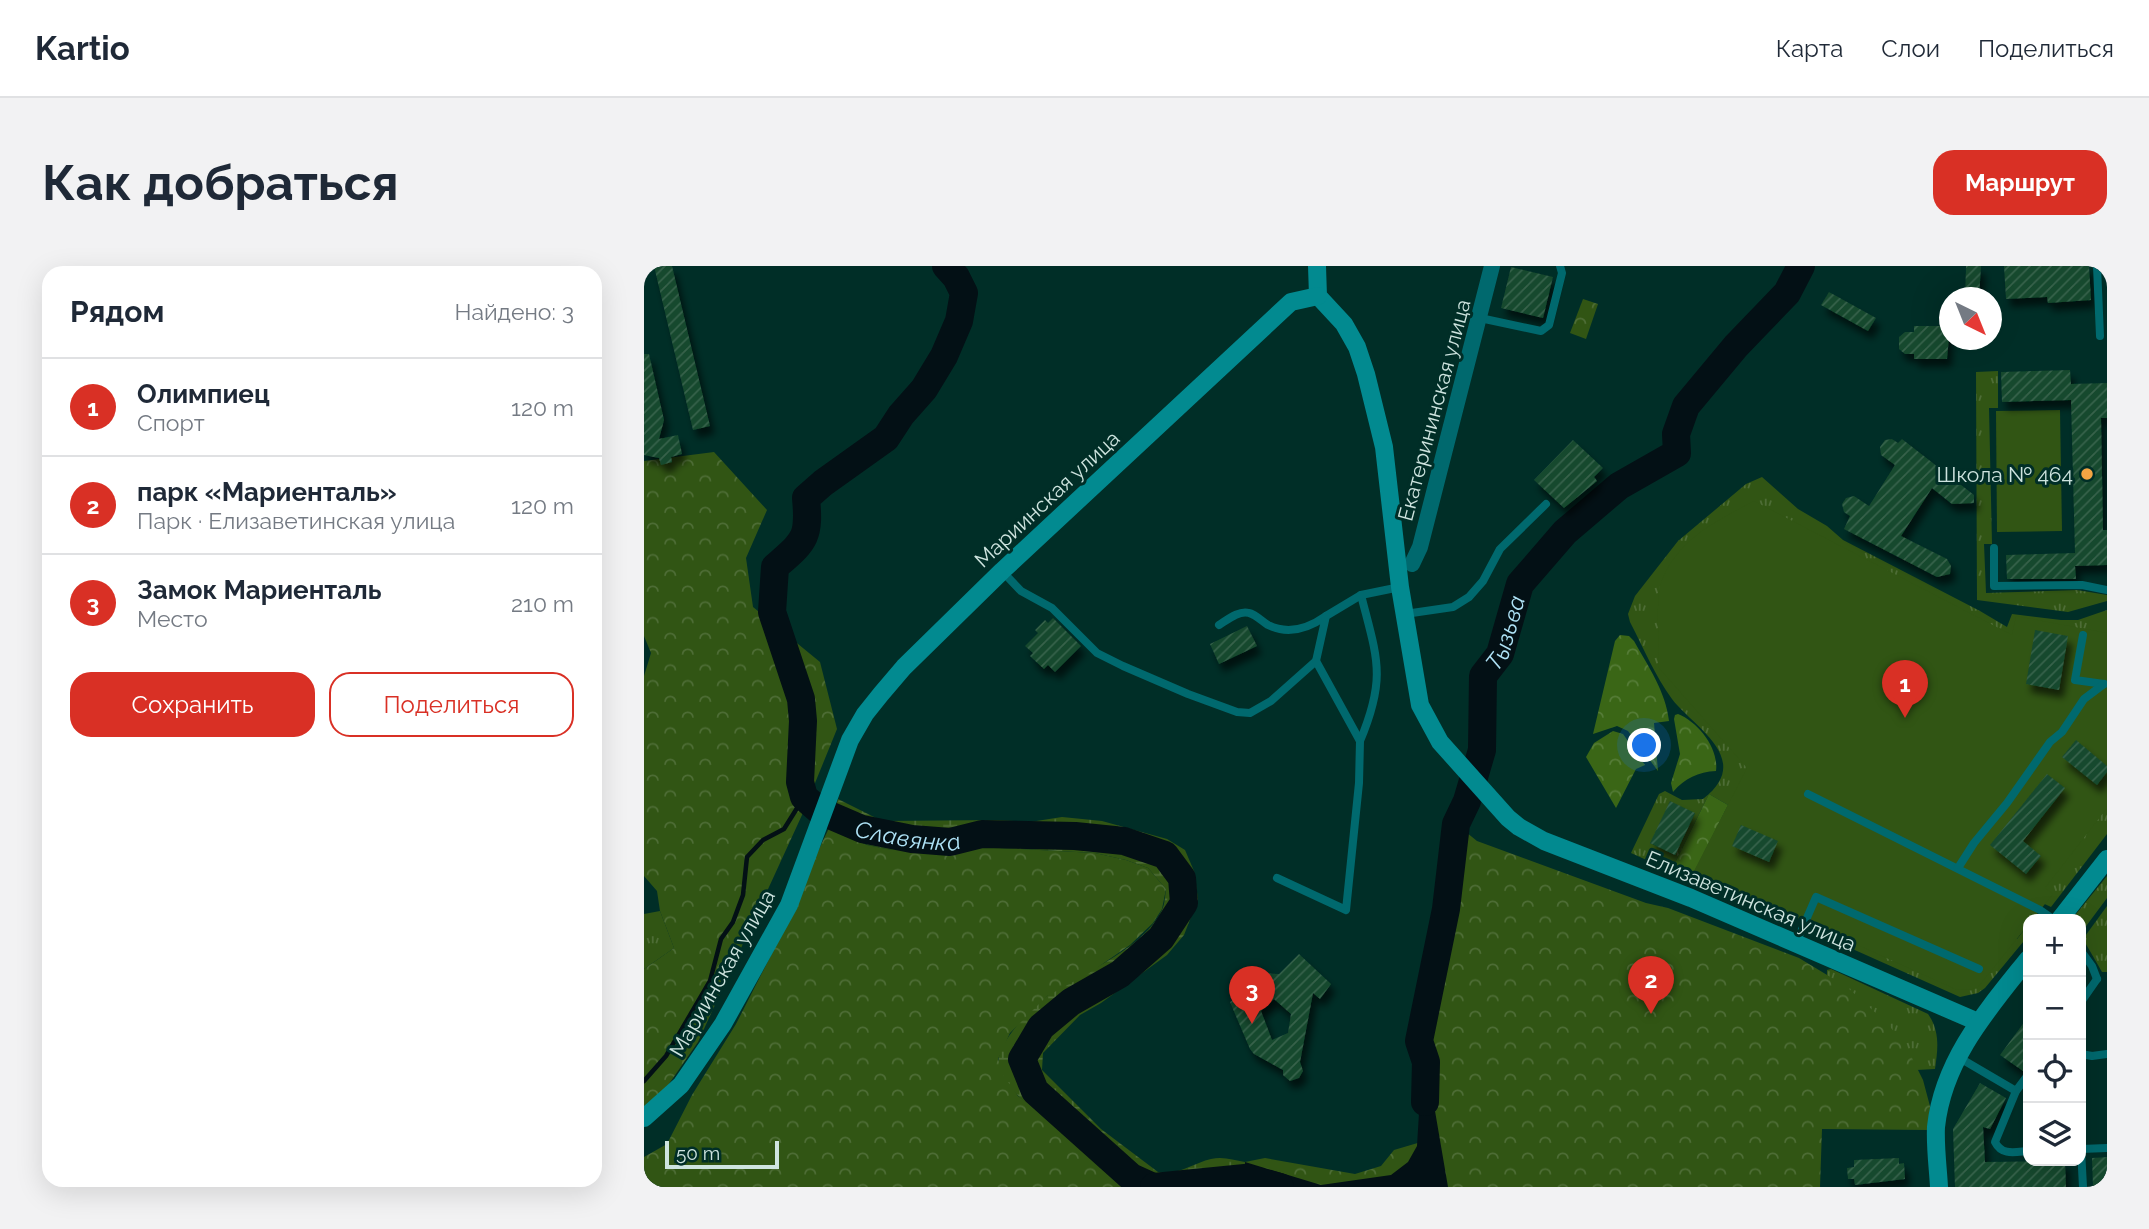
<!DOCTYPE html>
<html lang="ru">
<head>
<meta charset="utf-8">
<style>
	body { margin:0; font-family:Raleway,sans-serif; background:#f2f2f3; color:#1f2937 }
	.controls { position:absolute; right:21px; bottom:21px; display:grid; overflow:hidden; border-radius:14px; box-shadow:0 7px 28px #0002 }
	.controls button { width:63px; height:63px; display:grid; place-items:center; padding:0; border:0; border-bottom:2px solid #e0e1e3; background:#fff; color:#1f2937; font:35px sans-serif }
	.compass { position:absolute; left:1295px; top:21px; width:63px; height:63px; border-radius:50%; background:#fff; box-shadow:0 7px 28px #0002; rotate:137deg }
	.scale { position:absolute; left:21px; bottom:18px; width:114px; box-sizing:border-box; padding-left:7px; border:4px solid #cee4df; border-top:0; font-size:19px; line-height:24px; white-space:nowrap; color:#cee4df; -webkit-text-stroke:5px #002e27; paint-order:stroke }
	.you { position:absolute; left:1001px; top:480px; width:24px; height:24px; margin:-18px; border:5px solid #fff; border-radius:50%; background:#1a73e8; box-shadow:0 0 0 10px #1a73e833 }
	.badge { display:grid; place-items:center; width:46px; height:46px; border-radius:50%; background:#d93025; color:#fff; font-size:23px; font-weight:700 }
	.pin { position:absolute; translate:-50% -58px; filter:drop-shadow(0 2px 4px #0008) }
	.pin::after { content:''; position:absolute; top:37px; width:24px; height:21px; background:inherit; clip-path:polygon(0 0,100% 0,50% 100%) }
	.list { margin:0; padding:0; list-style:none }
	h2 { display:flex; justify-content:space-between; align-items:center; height:91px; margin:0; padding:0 28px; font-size:30px }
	h2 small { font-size:23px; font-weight:400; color:#747a83 }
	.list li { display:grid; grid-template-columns:46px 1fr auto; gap:21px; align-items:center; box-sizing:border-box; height:98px; padding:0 28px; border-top:2px solid #e0e1e3 }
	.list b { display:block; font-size:26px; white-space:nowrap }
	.list p { margin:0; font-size:23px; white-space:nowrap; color:#747a83 }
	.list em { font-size:23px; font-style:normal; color:#747a83 }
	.actions { display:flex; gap:14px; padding:21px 28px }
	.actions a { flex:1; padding:16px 0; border:2px solid #d93025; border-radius:21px; text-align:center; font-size:24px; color:#d93025 }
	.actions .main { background:#d93025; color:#fff }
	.icon { flex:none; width:38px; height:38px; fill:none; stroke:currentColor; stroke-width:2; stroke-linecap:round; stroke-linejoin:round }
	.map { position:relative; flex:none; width:1463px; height:921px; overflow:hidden; border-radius:21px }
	header { display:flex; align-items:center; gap:42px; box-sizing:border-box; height:98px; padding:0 35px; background:#fff; border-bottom:2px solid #e0e1e3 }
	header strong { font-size:33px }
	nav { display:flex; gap:38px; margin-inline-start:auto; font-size:24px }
	.intro { display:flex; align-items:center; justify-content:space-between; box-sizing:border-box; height:168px; padding:0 42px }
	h1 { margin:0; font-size:49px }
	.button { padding:18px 32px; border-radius:21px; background:#d93025; color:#fff; font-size:24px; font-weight:700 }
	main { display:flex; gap:42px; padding:0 42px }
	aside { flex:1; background:#fff; border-radius:21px; box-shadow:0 7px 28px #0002 }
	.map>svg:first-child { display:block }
</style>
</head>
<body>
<header>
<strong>Kartio</strong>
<nav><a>Карта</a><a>Слои</a><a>Поделиться</a></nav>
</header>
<div class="intro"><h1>Как добраться</h1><a class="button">Маршрут</a></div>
<main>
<aside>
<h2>Рядом<small>Найдено: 3</small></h2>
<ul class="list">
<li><span class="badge">1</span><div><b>Олимпиец</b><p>Спорт</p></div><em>120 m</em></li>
<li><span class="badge">2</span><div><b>парк «Мариенталь»</b><p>Парк · Елизаветинская улица</p></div><em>120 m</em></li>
<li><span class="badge">3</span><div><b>Замок Мариенталь</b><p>Место</p></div><em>210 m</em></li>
</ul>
<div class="actions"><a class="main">Сохранить</a><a>Поделиться</a></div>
</aside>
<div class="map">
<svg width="1463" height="921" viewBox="0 0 1463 921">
	<defs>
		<pattern id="grass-tufts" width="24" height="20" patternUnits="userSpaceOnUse" patternTransform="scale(1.75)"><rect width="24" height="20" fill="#315514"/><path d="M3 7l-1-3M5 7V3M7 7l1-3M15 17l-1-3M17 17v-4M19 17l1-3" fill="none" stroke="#4e6d36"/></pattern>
		<pattern id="forest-crowns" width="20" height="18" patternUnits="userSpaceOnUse" patternTransform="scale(1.75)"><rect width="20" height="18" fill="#3a6616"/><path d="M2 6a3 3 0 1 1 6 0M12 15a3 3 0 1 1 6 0" fill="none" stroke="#557c37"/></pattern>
		<pattern id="wetland-marsh" width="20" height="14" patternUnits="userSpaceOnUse" patternTransform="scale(1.75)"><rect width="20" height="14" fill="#315514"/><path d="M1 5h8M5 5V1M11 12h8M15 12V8" fill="none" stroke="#4e6d36"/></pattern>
		<pattern id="park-crowns" width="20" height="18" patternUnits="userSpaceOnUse" patternTransform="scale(1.75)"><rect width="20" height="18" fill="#315514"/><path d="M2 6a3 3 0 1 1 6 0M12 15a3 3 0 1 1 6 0" fill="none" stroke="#4e6d36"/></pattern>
		<pattern id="building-hatch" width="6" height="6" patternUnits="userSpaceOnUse" patternTransform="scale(1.75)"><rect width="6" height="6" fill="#16482d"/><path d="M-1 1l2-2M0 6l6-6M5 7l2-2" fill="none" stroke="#37624b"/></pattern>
		<filter id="shadow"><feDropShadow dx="4.5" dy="8" stdDeviation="3.5" flood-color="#0009"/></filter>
	</defs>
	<rect width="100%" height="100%" fill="#002e27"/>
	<g fill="url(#grass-tufts)" fill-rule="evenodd">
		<polygon points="1354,105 1354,142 1345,142 1348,278 1340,278 1342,327 1433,324 1463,329 1463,335 1424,346 1333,334 1332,106"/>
		<path d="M1118 211 1154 243 1183 260 1199 274 1336 345 1363 361 1368 348 1417 354H1434L1463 344V371L1372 427 1112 493 1120 638 1050 605 1084 539 1065 528 1027 605 987 587 1015 528 1021 525 1038 534 1059 533C1111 493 1049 461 1028 433 1011 410 999 381 986 356L984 348 991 330 1034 275 1102 218ZM1051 547 1031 589 1006 577Z"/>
		<polygon points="1463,526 1463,568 1407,641 1384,630"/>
		<polygon points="1463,610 1463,632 1437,667 1437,653 1428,653"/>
		<polygon points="1463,640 1463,706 1458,706 1439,673"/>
		<polygon points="16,645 30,682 0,703 0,648"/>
		<polygon points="1384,659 1384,670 1341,722 1334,727 1316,731 1166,664 1167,660 1373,673"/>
		<path d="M1187 703 1284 748C1296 765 1294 783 1291 803L1272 804 1183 712V704Z"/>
	</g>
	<g fill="url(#forest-crowns)">
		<path d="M976 369 985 370 990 375C1004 400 1022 426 1025 455L1010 457 1014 505 984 465 973 460 949 468 971 375Z"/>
		<path d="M1034 448C1054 456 1075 482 1072 505 1054 506 1041 512 1029 526L1027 517 1036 488 1030 453 1031 449Z"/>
		<polygon points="969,465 979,468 1001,499 992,503 972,542 942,491 950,477"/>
		<polygon points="1065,528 1084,539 1046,614 1027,605"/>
	</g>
	<path fill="url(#wetland-marsh)" d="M194 533 238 555 353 554 386 556 418 551 458 555 523 573 541 584 550 605 554 633 540 669 523 689 457 737 436 749 399 787 398 804 457 863 514 906C532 911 549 897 567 893 579 890 589 894 601 896L600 921C583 921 485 921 478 919 452 902 435 876 410 858 391 844 362 825 355 801 348 779 394 734 413 723 446 704 500 681 518 644 521 638 521 629 522 623L504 602 482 594 451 587 318 580 275 584H248L224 579 185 562Z"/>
	<g fill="url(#park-crowns)">
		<polygon points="939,33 954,38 942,73 926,67"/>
		<polygon points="70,186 123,244 102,292 109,341 176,396 193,463 158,549 54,776 20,825 0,842 0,703 30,682 16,645 13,625 0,610 0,410 7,387 0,370 0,195"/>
		<polygon points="812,558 833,575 1002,637 1024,642 1155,692 1203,721 1244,758 1264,784 1279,814 1287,844 1287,864 1178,863 1176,921 600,921 601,896 621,892 711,908 737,900 750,884 777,876 782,796 775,775 802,643"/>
		<polygon points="185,562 223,579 248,584 275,584 318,580 451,587 482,594 504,602 522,623 518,643 509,657 486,679 444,708 403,730 366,767 354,793 359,809 374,830 427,870 454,899 481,921 0,921 0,891 23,878 48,829 92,758 150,644 166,602"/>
	</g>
	<g fill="#315514">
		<polygon points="1416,144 1418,265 1353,266 1352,145"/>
		<path d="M1110 235 1368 369 1372 350 1463 367V542L1401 622 1409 628 1389 653H1384V659L1334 721 1326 724 1311 723 1050 605 1103 502 1015 402C1015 383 1012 337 1016 320 1030 275 1072 255 1110 235Z"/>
	</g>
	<polygon fill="#031015" points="778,798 788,801 791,845 804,921 600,921 601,896 677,919 747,909 764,896 773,880"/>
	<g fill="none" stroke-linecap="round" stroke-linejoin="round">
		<polyline stroke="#031015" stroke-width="4.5" points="0,815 22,790 66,715 77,673 89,656 99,629 103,591 119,574 140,563 160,531"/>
		<g stroke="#031015" stroke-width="28">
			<path id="s1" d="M302 0 312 11 320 27 315 55 300 90 280 123 257 149 242 172 179 217 162 232C166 273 160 275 131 301L128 346 157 433 159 455 156 516 160 531 176 545 218 563 268 573 306 576 338 568 431 570 480 575 521 589 538 612 540 637 517 672 476 708 427 736 397 761 378 793 391 825 487 911 509 921"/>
			<path id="s2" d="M781 836 782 796 775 775 802 643 812 558 823 535 838 484 839 410 856 388 876 318 921 266 975 220 1033 187 1032 168 1042 140 1092 80 1143 27 1157 0"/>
			<polyline points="510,921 601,912 636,921"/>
		</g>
	</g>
	<g fill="url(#building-hatch)" fill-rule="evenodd" filter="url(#shadow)">
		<polygon points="10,0 28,0 66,160 49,164"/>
		<polygon points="1322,0 1337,0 1335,32 1321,32"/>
		<polygon points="1360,0 1445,0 1447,34 1404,37 1403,31 1362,33"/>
		<polygon points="867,1 909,11 899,52 857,42"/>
		<polygon points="1185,26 1232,52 1224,65 1177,39"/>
		<polygon points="1270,60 1306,60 1303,93 1270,93 1270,88 1261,88 1255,83 1255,71 1261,66 1270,66"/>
		<polygon points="0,88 5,88 20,154 15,173 34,169 38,188 27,191 28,196 17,199 15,192 0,189"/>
		<polygon points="1426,104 1427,118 1463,117 1463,152 1457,152 1459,264 1463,264 1463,299 1431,300 1432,313 1363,313 1362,289 1431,287 1427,134 1358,136 1357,106"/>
		<polygon points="1248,173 1254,177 1258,173 1330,229 1330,237 1308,238 1288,222 1257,270 1303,293 1307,300 1306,308 1293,311 1200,263 1206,250 1200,246 1198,238 1202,232 1210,230 1225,240 1251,199 1237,189 1236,181 1241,174"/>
		<polygon points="929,174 959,202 950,211 953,215 920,242 890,214"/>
		<polygon points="409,352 437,380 411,406 404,399 400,403 386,390 389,387 381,380 394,367 391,364 401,354 404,357"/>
		<polygon points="603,360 613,380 575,398 566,378"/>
		<polygon points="1391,364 1424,370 1415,424 1382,418"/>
		<polygon points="1432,474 1463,500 1463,506 1453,519 1418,491"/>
		<polygon points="1403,508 1421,522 1379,575 1397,590 1382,608 1346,579"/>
		<polygon points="1026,535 1051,547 1031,589 1006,577"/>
		<polygon points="1097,559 1134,575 1125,596 1088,580"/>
		<path d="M655 688 687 718 676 733 669 727 656 796 659 805 655 812 646 815 639 809V804L610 788 606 783 586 736 615 713 617 707 635 708ZM630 733 647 748 644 767 628 774 617 745Z"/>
		<polygon points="1384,751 1384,803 1379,805 1356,789"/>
		<polygon points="1336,817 1362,832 1346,863 1339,861 1341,896 1421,895 1422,921 1311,921 1309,863"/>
		<polygon points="1463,891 1463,921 1449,921 1448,892"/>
		<polygon points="1255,892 1255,898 1260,897 1261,913 1211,919 1210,913 1204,913 1203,902 1210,901 1210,894"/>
	</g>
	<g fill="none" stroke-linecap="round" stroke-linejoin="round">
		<g stroke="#00696e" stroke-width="8">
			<polyline points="1453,0 1456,70"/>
			<polyline points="836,52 897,65 905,59 918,7 916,0"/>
			<polyline points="1350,282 1350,320 1438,319 1463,324"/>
			<polyline points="358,305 377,325 408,342 453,387 479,400 544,428 593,446 606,447 627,435 672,395"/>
			<polyline points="761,348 809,341 825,331 839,315 856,283 902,238"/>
			<path d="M575 359C583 354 595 344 605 347 611 348 619 356 624 359 644 369 665 362 682 350"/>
			<polyline points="1439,369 1431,414 1460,418"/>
			<path d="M716 475C743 411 733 392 717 329"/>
			<polyline points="1164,528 1396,644 1409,653"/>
			<polyline points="1314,602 1330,577 1363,537 1406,476 1418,466 1440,433 1460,418"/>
			<polyline points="633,612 702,644 715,517 716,475 672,395 682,350 717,329 756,321"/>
			<polyline points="1152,677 1172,631 1335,703"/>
			<polyline points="1437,685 1448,700 1453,713"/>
			<polyline points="1437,736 1453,713"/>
			<polyline points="1437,788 1448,790 1463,788"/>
			<polyline points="1314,791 1372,825"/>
			<path d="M1384 809 1372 825 1351 876C1358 890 1371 886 1384 885"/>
			<polyline points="1437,883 1439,921"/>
			<polyline points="1437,883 1463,882"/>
		</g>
		<polyline stroke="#00696e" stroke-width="16" points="768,298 776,281 848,0"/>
		<g stroke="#028a90" stroke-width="18">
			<polyline points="673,0 674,30 700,58 713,81 722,108 740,181 756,321 776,439 796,476 864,552 875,561 900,575 1047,632 1334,756"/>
			<polyline points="1416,653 1463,593"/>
			<polyline points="0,852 37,819 79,758 145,639 206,474 221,448 237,428 260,401 358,305 647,36 674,30"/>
			<path d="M1295 921C1294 902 1291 881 1292 861 1299 794 1344 743 1384 693"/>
		</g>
	</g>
	<circle fill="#f3a443" stroke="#002e27" stroke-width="2.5" cx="1443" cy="208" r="7"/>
	<g text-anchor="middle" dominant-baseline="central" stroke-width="6" stroke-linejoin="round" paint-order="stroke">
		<g font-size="21" fill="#cee4df" stroke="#002e27">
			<text transform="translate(790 144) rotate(-75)">Екатерининская улица</text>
			<text transform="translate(403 233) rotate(-43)">Мариинская улица</text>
			<text transform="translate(1107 635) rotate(23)">Елизаветинская улица</text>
			<text transform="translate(78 707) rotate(-60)">Мариинская улица</text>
		</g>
		<g font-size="21" fill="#cee4df" stroke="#002e27" text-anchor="end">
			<text x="1429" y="208">Школа № 464</text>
		</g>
		<g font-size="23" font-style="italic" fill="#afe3f7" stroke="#002e27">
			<text stroke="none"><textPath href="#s2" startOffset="485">Тызьва</textPath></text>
			<text stroke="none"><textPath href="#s1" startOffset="730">Славянка</textPath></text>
		</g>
	</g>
</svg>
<div class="controls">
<button>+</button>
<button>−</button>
<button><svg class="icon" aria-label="locate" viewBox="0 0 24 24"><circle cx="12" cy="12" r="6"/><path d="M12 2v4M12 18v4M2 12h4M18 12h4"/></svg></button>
<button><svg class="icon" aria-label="layers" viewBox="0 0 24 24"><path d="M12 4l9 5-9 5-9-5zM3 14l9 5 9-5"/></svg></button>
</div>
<svg class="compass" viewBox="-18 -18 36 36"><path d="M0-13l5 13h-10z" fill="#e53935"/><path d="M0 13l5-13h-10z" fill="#747a83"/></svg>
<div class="scale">50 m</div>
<div class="you"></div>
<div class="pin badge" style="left:1261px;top:452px">1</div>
<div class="pin badge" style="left:1007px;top:748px">2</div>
<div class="pin badge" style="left:608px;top:758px">3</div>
</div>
</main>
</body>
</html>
